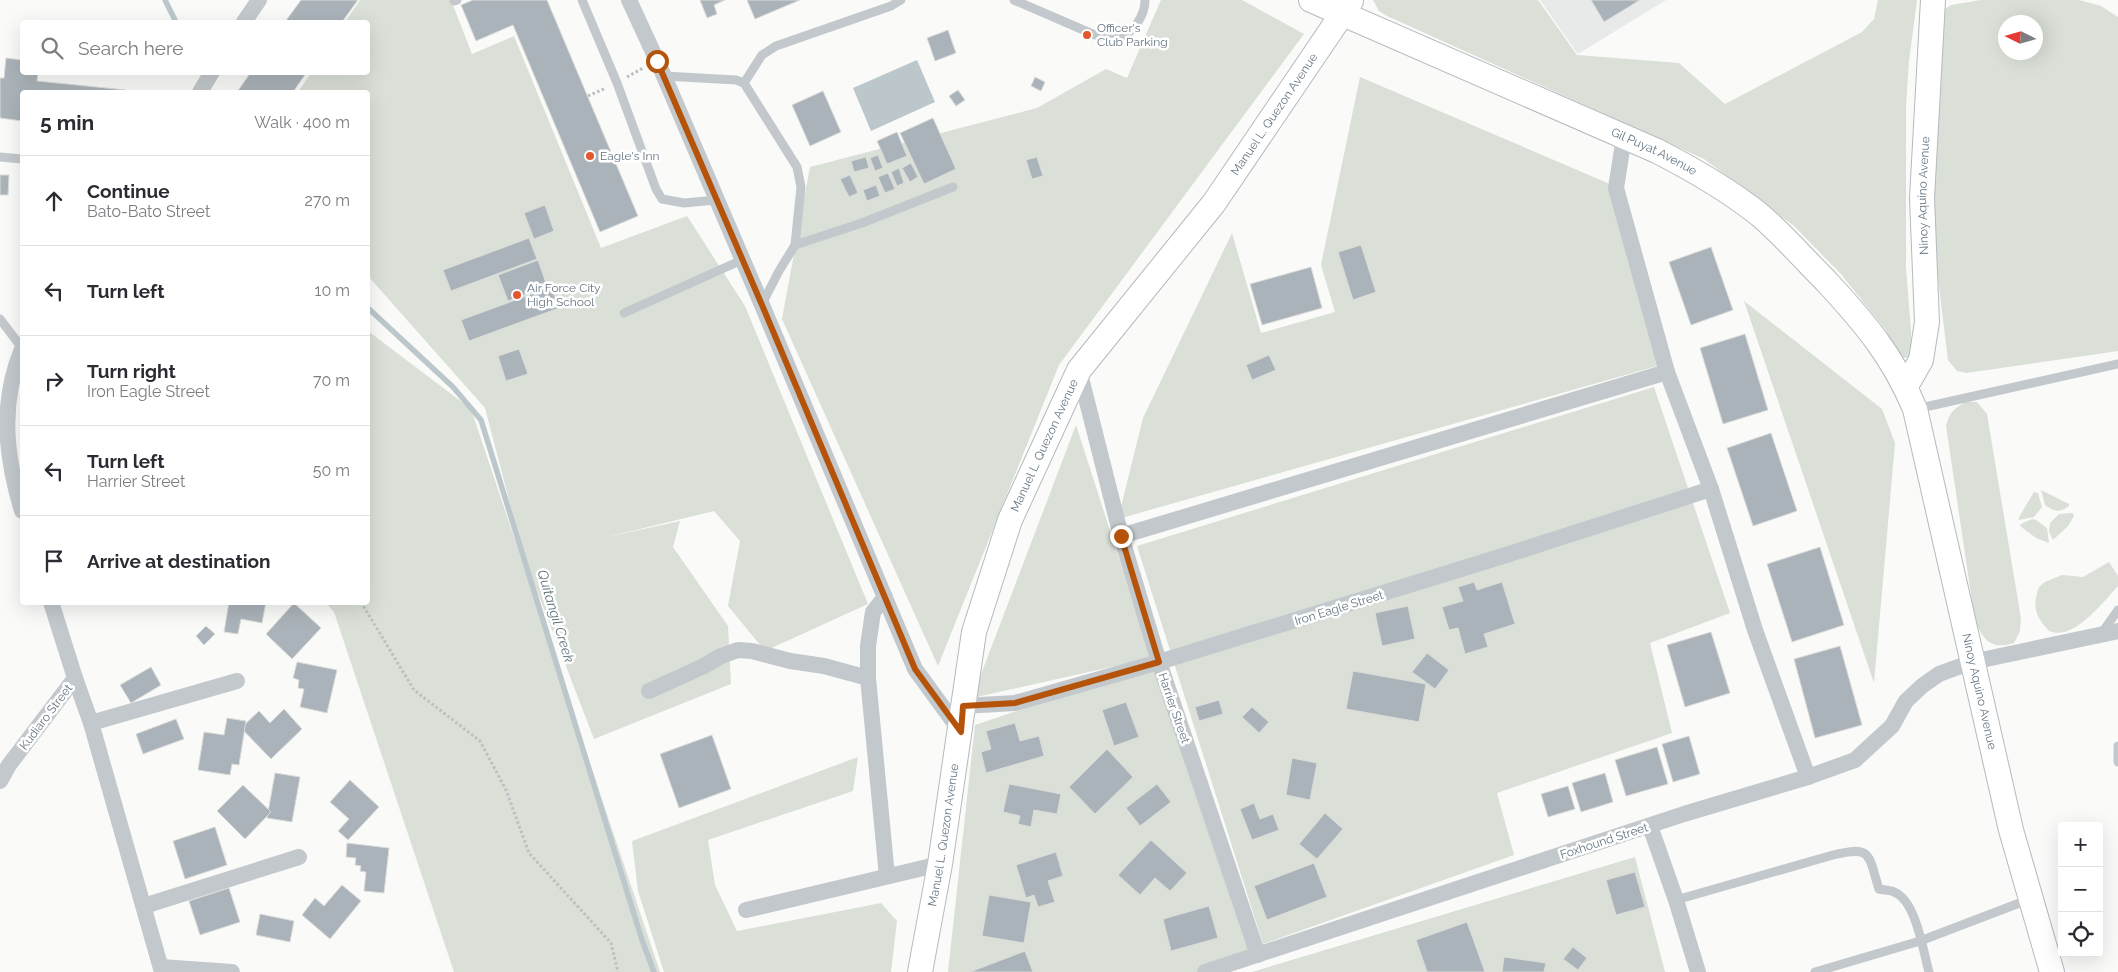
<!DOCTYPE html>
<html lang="en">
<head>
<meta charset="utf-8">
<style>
	body { margin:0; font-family:Raleway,sans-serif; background:#f2f2f3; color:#2b2b33 }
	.controls { position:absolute; right:15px; bottom:15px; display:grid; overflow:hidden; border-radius:5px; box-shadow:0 5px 20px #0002 }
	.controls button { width:45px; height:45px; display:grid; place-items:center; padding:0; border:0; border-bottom:1px solid #e1e1e2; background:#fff; color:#2b2b33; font:25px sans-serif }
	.compass { position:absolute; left:1998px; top:15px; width:45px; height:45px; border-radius:50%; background:#fff; box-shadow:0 5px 20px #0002; rotate:275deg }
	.stop { position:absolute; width:15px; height:15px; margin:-11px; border:4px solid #b45309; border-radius:50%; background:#fff }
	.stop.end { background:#b45309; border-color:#fff; box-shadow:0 1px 5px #0008 }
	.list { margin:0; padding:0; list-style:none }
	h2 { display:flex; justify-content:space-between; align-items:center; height:65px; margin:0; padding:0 20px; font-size:21px }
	h2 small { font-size:16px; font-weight:400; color:#7c7c81 }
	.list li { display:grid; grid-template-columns:32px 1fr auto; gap:15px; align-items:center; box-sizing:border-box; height:90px; padding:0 20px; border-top:1px solid #e1e1e2 }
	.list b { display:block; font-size:19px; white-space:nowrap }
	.list p { margin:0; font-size:16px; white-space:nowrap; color:#7c7c81 }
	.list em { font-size:16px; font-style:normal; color:#7c7c81 }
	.icon { flex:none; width:28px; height:28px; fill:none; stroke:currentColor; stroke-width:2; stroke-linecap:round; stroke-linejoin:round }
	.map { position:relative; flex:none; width:2118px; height:972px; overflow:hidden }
	.search { position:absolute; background:#fff; box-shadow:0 5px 20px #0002; left:20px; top:20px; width:350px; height:55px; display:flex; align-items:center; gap:12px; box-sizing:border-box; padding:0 18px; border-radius:5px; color:#7c7c81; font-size:19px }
	.panel { position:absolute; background:#fff; box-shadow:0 5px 20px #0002; left:20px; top:90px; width:350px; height:515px; border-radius:5px }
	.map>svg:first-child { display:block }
</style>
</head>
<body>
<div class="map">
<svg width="2118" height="972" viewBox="0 0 2118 972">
	<rect width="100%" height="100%" fill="#fafaf8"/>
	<polygon fill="#e8e9e9" points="1540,0 1666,0 1578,54"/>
	<g fill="#dadfd7" fill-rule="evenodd">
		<polygon points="360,0 451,0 472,54 514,36 601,248 687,216 745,306 868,604 765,651 728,606 740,541 714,511 603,538 680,521 673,547 728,626 731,684 594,739 524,557 485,408 368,276 368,92 298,92 311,73 368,72 368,22 345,22"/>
		<polygon points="1161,0 1242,0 1304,34 1059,365 938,666 782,319 810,167 1037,108 1106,69 1127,78"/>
		<polygon points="1373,0 1538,0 1577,55 1679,63 1725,104 1862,32 1874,19 1878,0 1917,0 1909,61 1906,106 1906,268 1911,331 1911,355 1907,358 1901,357 1885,329 1840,273 1794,226 1704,159 1387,16 1379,11"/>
		<path d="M1981 0H2079L2101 6 2118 17V351L1966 373 1957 371 1948 360 1935 254 1932 203 1942 11 1951 5ZM2006 22H2036V52H2006Z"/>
		<polygon points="1360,77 1624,190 1671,362 1118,519 1143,418 1232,233 1261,333 1335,312 1321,265"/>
		<polygon points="1744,301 1882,409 1895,443 1874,683"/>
		<polygon points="368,331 471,409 660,972 454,972 334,612 326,603 368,602"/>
		<polygon points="1654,387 1730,613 1650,643 1672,733 1497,793 1514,855 1263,944 1137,546"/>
		<path d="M1966 402H1977L1987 414 2021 619 2020 631 2014 643C1991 650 1984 641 1975 621L1946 426C1949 413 1954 408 1966 402Z"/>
		<polygon points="1076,425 1151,658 972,698"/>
		<path d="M2041 490 2069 504V506C2059 513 2055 512 2045 505Z"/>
		<polygon points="2034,492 2038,493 2042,507 2034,517 2019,520 2019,517"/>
		<polygon points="2073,513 2074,516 2068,526 2053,540 2049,532 2050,523 2059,514"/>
		<polygon points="2032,519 2036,520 2047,528 2049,543 2036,538 2020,526 2021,524"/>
		<path d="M2109 562 2118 576V586C2104 601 2073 642 2049 631 2035 615 2032 607 2039 587L2045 582 2062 575 2083 577Z"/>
		<polygon points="1160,663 1258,962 1221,972 948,972 975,725"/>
		<polygon points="858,757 853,791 708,840 715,885 737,931 881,903 897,921 891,972 664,972 638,891 632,841"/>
		<polygon points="1635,857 1665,972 1252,972"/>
	</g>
	<polygon fill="#bbc7cb" points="917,60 935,102 871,131 853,88"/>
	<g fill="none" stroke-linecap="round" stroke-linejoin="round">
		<g stroke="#bbc7cb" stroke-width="5.5">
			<polyline points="165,0 176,22"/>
			<polyline points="368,308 453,387 481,420 642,940 654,972"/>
		</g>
	</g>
	<g fill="#aab3b9" stroke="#dcdcda">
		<polygon points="301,0 358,0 342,22 285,22"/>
		<polygon points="473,0 547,0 638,216 600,232 513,25 476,41 461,5"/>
		<polygon points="700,0 725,0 714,5 717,14 707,18"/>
		<polygon points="747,0 800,0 755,19"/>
		<polygon points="1591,0 1640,0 1604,22"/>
		<polygon points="948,30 956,53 935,61 927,38"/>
		<polygon points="6,58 22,60 22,72 38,72 37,81 126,90 126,92 22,92 22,121 0,118 0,78 4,78"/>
		<polygon points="251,72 307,72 293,92 237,92"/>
		<polygon points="1035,77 1045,82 1041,91 1031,86"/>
		<polygon points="958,90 965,100 956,106 949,96"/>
		<polygon points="823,91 841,132 810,146 792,105"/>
		<polygon points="933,118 956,169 924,184 900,133"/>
		<polygon points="897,132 907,156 887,164 877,141"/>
		<polygon points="878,155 883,168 875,171 870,158"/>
		<polygon points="866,157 869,168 854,172 851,161"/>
		<polygon points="1037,157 1043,176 1032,179 1026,160"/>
		<polygon points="911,163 918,177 910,182 902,168"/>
		<polygon points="899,168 904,183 897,186 891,172"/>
		<polygon points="888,173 895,189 885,193 878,177"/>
		<polygon points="0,175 9,175 8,195 0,195"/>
		<polygon points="850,175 858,193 849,197 840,179"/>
		<polygon points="876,185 880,196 867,201 863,190"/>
		<polygon points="545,205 554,231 534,239 524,213"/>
		<polygon points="529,238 537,259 451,291 443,270"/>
		<polygon points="1361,245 1376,292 1353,300 1338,252"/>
		<polygon points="1711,247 1733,310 1691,325 1669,262"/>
		<polygon points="538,260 547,286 508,301 498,275"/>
		<polygon points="1311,267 1322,308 1262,325 1250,284"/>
		<polygon points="551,287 559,308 469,341 461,320"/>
		<polygon points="1745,334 1768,410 1723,424 1700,348"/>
		<polygon points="519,349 528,374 506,381 498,356"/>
		<polygon points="1269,355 1276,370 1252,380 1246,365"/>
		<polygon points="1771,433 1797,511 1753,526 1727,448"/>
		<polygon points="1820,547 1844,625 1792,642 1767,564"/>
		<polygon points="1474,582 1477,590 1502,582 1515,624 1484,634 1488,647 1465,654 1458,628 1449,630 1442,607 1463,601 1458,587"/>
		<polygon points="229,602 266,602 262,623 241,619 238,634 224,632"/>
		<polygon points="294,603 321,628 292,659 266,634"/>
		<polygon points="1408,606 1415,639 1382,646 1375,613"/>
		<polygon points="206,626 215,634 204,645 196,636"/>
		<polygon points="1711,632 1730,693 1685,707 1667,645"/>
		<polygon points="1840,646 1862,725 1815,738 1794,659"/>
		<polygon points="1427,653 1449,670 1435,689 1412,672"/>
		<polygon points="297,662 337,670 327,713 300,707 304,689 298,688 299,680 293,678"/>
		<polygon points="151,667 161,685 131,703 120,685"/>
		<polygon points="1353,671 1426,684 1419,722 1346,709"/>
		<polygon points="1219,700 1223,714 1199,721 1195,707"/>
		<polygon points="1126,702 1139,737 1114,746 1102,710"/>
		<polygon points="1252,707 1269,722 1259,733 1242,717"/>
		<polygon points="284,709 302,729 271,759 241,728 259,711 270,723"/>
		<polygon points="227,718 246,721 239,765 232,764 230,775 198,770 204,732 224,735"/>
		<polygon points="176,719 184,739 143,754 136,734"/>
		<polygon points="1015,723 1020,741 1039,736 1044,756 986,773 981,752 991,749 986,731"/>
		<polygon points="712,735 731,789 679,808 660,754"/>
		<polygon points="1689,736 1700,774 1673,782 1662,744"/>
		<polygon points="1657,747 1668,784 1626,796 1615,760"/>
		<polygon points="1107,749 1133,777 1095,814 1069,787"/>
		<polygon points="1292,758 1317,763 1310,800 1286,795"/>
		<polygon points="275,773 300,777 292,822 267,818"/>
		<polygon points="1605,773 1613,802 1581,812 1572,783"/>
		<polygon points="350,780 379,807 348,840 338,831 349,819 330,802"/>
		<polygon points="1009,784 1061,794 1057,814 1034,810 1031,827 1018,824 1020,816 1003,812"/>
		<polygon points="1157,784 1171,802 1140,826 1126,808"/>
		<polygon points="243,785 271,812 245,839 217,811"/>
		<polygon points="1568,786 1575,809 1548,817 1541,794"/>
		<polygon points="1254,803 1260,819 1273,814 1279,830 1252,840 1240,809"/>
		<polygon points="1325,813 1343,829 1317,859 1299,844"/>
		<polygon points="215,827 227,865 185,879 173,841"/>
		<polygon points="1151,840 1187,873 1170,891 1155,878 1140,895 1118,875"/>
		<polygon points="347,843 389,848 384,893 364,891 366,872 360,871 361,866 355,865 356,858 346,857"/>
		<polygon points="1056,852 1063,876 1048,881 1055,902 1038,907 1034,895 1026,898 1016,865"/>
		<polygon points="1314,863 1327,897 1267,920 1254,886"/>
		<polygon points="1635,872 1645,907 1616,915 1606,880"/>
		<polygon points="342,885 361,901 330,939 302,915 315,898 324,906"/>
		<polygon points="229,888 240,922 200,935 189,901"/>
		<polygon points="989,895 1031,902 1024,943 982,936"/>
		<polygon points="1209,906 1218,938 1171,951 1163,919"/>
		<polygon points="260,914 294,921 290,942 256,935"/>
		<polygon points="1467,922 1485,972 1427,972 1416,940"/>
		<polygon points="1573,947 1587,958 1578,970 1563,959"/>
		<polygon points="1025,951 1033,972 970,972"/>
		<polygon points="1504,957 1546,963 1544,972 1502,972"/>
	</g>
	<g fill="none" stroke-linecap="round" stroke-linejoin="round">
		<g stroke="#b3babf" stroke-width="26">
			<g id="secondary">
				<path id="s1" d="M1311 0 1657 151C1694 170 1729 190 1761 216 1784 236 1804 259 1826 281 1864 322 1893 356 1915 409L2011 830 2052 972"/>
				<path id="s2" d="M1906 386 1921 360 1927 322 1922 198 1933 0"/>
				<path id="s3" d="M920 972 940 864 974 632 1010 520 1079 370 1214 203 1351 1"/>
			</g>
		</g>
		<g stroke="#bbbfc2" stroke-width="3" stroke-dasharray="2.5 2.5" stroke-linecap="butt">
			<polyline points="627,77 643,68"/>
			<polyline points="588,96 606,88"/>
			<polyline points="361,602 414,690 480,741 506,790 529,853 611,943 618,972"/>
		</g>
		<g stroke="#c3c8cc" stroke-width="9">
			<polyline points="582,0 617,83 656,189 662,199 684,203 716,200"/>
			<path d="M1014 0 1095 35C1102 37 1108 40 1115 39 1132 36 1145 16 1145 0"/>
			<polyline points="454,1 457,0"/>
			<polyline points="664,76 736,80 744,83"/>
			<polyline points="0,157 22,159"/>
			<polyline points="795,245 862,223 953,187"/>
			<polyline points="762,304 779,271 795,245 801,187 797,167 744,83 762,55 776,46 891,6 901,0"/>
			<polyline points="624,313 742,260"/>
			<polyline points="0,319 22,348"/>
			<polyline points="1916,409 2118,364"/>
			<polyline points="2101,634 2118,610"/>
			<polyline points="2118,746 2118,762"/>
			<path d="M1676 900 1833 855C1873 845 1868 855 1879 889 1884 890 1890 890 1894 892 1916 900 1923 951 1929 972"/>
			<polyline points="1815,972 1920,941 2030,899"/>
		</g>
		<g stroke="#c3c8cc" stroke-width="16">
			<polyline points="629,0 664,76 762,305 915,669 961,732"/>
			<polyline points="244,22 259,0"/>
			<polyline points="200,92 212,72"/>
			<polyline points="1624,137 1616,188 1667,372 1711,489 1755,630 1808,777"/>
			<path d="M22 349C0 403 5 454 22 511"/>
			<polyline points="1079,370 1121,536 1159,662 1258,955"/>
			<polyline points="1121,536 1667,372"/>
			<polyline points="51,602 75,678 91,723 162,972"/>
			<polyline points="868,678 868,646 873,612 885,597"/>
			<polyline points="649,691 704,666 721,656 738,650 752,651 790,661 824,666 868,678 887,876"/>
			<polyline points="963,706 1015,703 1159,662 1503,556 1711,489"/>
			<polyline points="91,723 237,681"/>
			<polyline points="0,781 9,765 75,678"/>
			<polyline points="1650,826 1676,900 1698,972"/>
			<polyline points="144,906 299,857"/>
			<polyline points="746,910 940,864"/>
			<polyline points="161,967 232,972"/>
			<polyline points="1205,972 1684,814 1808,777 1855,760 1892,726 1906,701 1922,686 1939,674 1972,662 2118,631"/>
		</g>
		<use href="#secondary" stroke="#fff" stroke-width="24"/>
	</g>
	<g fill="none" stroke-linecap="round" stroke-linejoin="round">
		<polyline stroke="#b45309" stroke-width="6" points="657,61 762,305 915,669 961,732 963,706 1015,703 1159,662 1121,536"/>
	</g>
	<g fill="#e4572e" stroke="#fff" stroke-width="2">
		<circle cx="1087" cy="35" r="5"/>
		<circle cx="590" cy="156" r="5"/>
		<circle cx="517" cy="295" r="5"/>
	</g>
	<g text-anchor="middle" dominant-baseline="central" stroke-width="5" stroke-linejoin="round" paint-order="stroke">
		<g font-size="12" fill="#657683" stroke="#fff" text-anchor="start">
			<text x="1097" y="28">Officer's<tspan x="1097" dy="14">Club Parking</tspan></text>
			<text x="600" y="156">Eagle's Inn</text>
			<text x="527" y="288">Air Force City<tspan x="527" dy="14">High School</tspan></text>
		</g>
		<g font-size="12" fill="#657683" stroke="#fff">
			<text stroke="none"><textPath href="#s3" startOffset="949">Manuel L. Quezon Avenue</textPath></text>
			<text stroke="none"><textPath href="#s1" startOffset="375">Gil Puyat Avenue</textPath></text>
			<text stroke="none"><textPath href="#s2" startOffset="195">Ninoy Aquino Avenue</textPath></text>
			<text stroke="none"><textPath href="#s3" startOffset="544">Manuel L. Quezon Avenue</textPath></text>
			<text transform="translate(1339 608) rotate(-17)">Iron Eagle Street</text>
			<text stroke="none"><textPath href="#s1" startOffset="1039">Ninoy Aquino Avenue</textPath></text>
			<text transform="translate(1174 708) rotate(71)">Harrier Street</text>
			<text transform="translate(46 717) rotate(-53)">Kudiaro Street</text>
			<text stroke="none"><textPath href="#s3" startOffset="139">Manuel L. Quezon Avenue</textPath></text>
			<text transform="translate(1604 841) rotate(-18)">Foxhound Street</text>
		</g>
		<g font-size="14" font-style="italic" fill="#60757c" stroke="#fff">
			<text transform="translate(556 616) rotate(73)">Quitangil Creek</text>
		</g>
	</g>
</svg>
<div class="controls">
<button>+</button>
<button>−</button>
<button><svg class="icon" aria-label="locate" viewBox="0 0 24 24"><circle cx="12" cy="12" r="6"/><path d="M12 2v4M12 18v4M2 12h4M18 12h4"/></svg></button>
</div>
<svg class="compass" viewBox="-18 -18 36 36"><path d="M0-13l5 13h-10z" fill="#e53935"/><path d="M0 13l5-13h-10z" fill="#7c7c81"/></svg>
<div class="stop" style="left:657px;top:61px"></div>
<div class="stop end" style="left:1121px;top:536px"></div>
<div class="search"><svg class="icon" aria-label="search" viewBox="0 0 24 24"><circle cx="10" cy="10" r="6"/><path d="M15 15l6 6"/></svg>Search here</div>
<section class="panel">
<h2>5 min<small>Walk · 400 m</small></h2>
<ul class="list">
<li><svg class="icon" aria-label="ahead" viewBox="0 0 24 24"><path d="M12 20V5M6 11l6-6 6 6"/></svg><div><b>Continue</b><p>Bato-Bato Street</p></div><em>270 m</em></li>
<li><svg class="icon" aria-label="left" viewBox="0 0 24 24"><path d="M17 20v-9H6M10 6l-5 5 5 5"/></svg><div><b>Turn left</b></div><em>10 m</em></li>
<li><svg class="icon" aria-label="right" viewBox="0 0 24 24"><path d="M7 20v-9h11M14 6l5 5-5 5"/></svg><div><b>Turn right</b><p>Iron Eagle Street</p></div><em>70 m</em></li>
<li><svg class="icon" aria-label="left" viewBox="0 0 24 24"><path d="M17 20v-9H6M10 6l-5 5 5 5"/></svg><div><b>Turn left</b><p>Harrier Street</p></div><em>50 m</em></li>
<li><svg class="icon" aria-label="arrive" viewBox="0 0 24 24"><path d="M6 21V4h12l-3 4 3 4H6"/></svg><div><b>Arrive at destination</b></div></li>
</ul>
</section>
</div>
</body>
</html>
